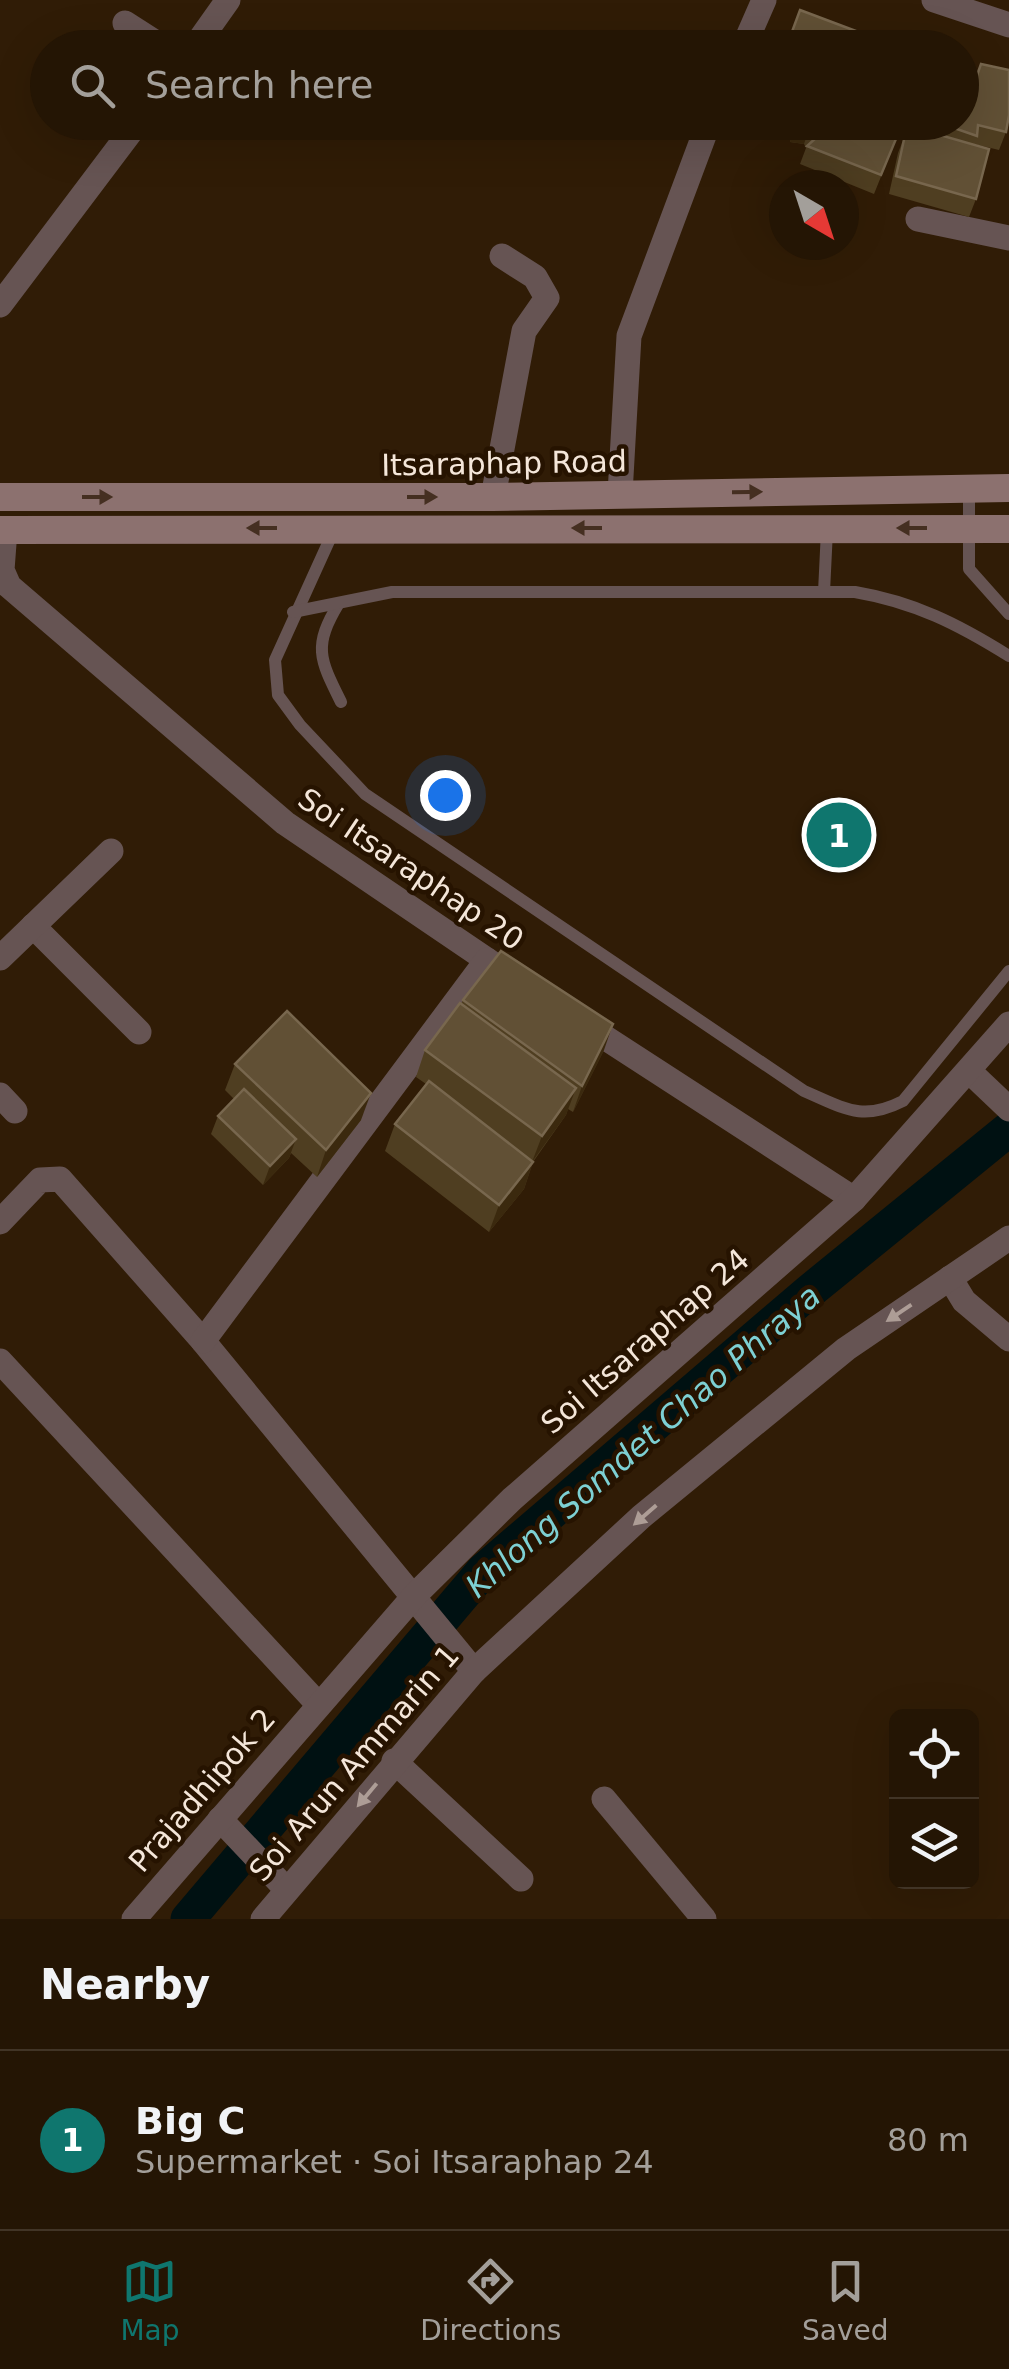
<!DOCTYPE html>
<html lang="en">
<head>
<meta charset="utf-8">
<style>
	body { margin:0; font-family:"DejaVu Sans",sans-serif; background:#302213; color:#f1f3f6 }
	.controls { position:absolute; right:30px; bottom:30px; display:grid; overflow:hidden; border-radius:15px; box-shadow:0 10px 40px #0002 }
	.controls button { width:90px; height:90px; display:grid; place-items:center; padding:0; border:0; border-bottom:2px solid #413426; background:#241504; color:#f1f3f6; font:50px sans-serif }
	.compass { position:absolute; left:769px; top:170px; width:90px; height:90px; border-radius:50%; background:#241504; box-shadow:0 10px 40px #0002; rotate:141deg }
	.you { position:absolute; left:445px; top:795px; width:35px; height:35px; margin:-25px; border:8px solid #fff; border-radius:50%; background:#1a73e8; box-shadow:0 0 0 15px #1a73e833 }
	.badge { display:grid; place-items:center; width:65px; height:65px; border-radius:50%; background:#0f766e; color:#fff; font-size:32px; font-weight:700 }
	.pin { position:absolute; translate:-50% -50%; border:5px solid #fff; box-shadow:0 2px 10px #0006 }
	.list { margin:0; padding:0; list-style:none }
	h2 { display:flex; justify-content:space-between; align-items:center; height:130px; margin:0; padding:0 40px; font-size:42px }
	h2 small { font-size:32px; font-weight:400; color:#a39f9a }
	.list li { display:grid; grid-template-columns:65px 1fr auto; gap:30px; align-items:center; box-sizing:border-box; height:180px; padding:0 40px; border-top:2px solid #413426 }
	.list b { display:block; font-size:38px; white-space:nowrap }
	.list p { margin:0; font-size:32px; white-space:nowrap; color:#a39f9a }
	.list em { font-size:32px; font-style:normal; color:#a39f9a }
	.icon { flex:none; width:55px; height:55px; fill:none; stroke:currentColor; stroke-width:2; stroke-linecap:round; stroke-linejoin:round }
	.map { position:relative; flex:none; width:1009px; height:1919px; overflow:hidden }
	.search { position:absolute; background:#241504; box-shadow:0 10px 40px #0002; left:30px; right:30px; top:30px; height:110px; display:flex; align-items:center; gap:25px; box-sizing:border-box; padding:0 35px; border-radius:55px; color:#a39f9a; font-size:38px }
	.sheet { height:310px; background:#241504 }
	nav { display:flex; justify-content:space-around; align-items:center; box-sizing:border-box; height:140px; border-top:2px solid #413426; background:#241504; font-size:28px; color:#a39f9a }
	nav a { display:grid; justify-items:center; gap:5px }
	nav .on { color:#0f766e }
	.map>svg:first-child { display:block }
</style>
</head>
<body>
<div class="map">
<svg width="1009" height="1919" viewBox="0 0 1009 1919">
	<rect width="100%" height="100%" fill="#301c06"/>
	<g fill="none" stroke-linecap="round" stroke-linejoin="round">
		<polyline stroke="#001112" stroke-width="35" points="188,1919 483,1571 810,1291 1009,1129"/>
		<g stroke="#665453" stroke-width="12">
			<polyline points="969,490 969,569 1009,614"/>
			<path d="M334 530 275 660 278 695 300 725 365 794 804 1091C844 1108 862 1122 903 1101L1009 971"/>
			<polyline points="824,592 827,530"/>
			<path d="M339 603C313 646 319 658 341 702"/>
			<path d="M293 612 392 592H855C914 602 958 624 1009 656"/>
		</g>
		<g stroke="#665453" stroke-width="25">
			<polyline points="934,0 1009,25"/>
			<polyline points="125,23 164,48"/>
			<polyline points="194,48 228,0"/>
			<polyline points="743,48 764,0"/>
			<polyline points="918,219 1009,238"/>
			<polyline points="0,305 138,122"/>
			<polyline points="620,494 629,336 709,122"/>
			<polyline points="493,497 524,331 547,298 535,277 502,256"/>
			<polyline points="5,530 2,570 9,586 285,823 518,981"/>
			<polyline points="33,926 139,1032"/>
			<polyline points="0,958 111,851"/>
			<polyline points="581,1022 854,1199"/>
			<polyline points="969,1071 1009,1109"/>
			<polyline points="0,1095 15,1111"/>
			<polyline points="0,1222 40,1180 60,1179 203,1341 474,1671"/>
			<polyline points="950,1278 964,1301 1009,1339"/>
			<polyline points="203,1341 487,960"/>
			<polyline points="0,1361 318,1704"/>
			<polyline points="394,1761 521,1879"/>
			<polyline points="604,1799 704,1919"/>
			<polyline points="220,1819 287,1890"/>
			<polyline points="134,1919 416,1594 512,1499 854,1199 1009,1024"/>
			<polyline points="263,1919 474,1671 641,1517 846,1349 1009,1238"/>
		</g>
		<g stroke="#8c716f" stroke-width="28">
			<polyline points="0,497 493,497 1009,488"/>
			<polyline points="0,530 1009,529"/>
		</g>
	</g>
	<g fill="#4f3e21">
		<polygon points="962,74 1006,132 999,150 974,144 976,199 969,217 889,194 898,153 905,135 944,136 947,122 962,122"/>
		<polygon points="797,122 903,122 874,194 800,164 806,148 804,144 790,142"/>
		<polygon points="463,1000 604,1050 573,1112 568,1109 566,1115 533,1162 524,1189 489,1232 385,1151 395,1124 426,1084 416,1077 425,1050 461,1004"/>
		<polygon points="235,1064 361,1120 317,1177 291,1153 289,1158 263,1185 211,1134 218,1116 234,1099 225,1090"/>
	</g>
	<g fill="#3b290e">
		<polygon points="797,124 810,126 804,144 790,142"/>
		<polygon points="613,1024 604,1050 573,1112 582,1086"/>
		<polygon points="576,1088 566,1115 532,1162 542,1136"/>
		<polygon points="371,1093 361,1120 317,1177 326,1150"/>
		<polygon points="296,1139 289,1158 263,1185 270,1166"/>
		<polygon points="533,1162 524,1189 489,1232 499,1205"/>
	</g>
	<g fill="#615035" stroke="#78674e" stroke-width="2.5">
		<polygon points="800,10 901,48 786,48"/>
		<polygon points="981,64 1009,70 1009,115 1006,132 978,125 977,136 948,126 949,122 962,122 962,74 975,81"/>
		<polygon points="798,122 903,122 881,175 807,146 817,137 810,126 797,124"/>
		<polygon points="912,127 989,149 976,199 896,176 905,135"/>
		<polygon points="501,951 613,1024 582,1086 463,1000"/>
		<polygon points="460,1003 576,1088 542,1136 425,1050"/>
		<polygon points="287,1011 371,1093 326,1150 235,1064"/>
		<polygon points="429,1081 533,1162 499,1205 395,1124"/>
		<polygon points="244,1089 296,1139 270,1166 218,1116"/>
	</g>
	<defs><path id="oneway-solid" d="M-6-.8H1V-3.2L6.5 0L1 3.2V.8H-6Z" transform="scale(2.5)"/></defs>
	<g fill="#452f21">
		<use href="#oneway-solid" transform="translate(747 492) rotate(-1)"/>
		<use href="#oneway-solid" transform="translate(97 497)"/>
		<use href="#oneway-solid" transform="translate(422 497)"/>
		<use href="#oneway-solid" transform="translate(262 528) rotate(180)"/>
		<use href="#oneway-solid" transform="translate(587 528) rotate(180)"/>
		<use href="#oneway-solid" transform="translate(912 528) rotate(-180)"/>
	</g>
	<g fill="#ad9d96">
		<use href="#oneway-solid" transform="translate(899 1313) rotate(146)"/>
		<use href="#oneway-solid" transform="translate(645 1515) rotate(139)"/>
		<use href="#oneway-solid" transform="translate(367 1795) rotate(130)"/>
	</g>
	<g text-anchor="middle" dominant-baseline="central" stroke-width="9" stroke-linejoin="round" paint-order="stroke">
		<g font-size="30" fill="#f4e6d9" stroke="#261300">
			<text transform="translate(504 463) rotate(-1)">Itsaraphap Road</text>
			<text transform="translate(411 869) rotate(34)">Soi Itsaraphap 20</text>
			<text transform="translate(645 1341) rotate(-41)">Soi Itsaraphap 24</text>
			<text transform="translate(354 1763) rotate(-49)">Soi Arun Ammarin 1</text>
			<text transform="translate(202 1790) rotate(-49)">Prajadhipok 2</text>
		</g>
		<g font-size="32" font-style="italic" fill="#7dd0d3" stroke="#261300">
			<text transform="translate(643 1441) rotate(-41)">Khlong Somdet Chao Phraya</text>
		</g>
	</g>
</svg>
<div class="controls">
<button><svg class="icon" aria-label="locate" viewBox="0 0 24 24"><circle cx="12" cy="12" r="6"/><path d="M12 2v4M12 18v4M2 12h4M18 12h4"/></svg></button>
<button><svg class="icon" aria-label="layers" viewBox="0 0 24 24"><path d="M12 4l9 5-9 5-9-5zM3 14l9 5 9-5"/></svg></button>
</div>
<svg class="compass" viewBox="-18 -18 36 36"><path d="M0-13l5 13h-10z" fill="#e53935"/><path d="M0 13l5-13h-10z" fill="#a39f9a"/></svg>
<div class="you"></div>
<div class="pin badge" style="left:839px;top:835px">1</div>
<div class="search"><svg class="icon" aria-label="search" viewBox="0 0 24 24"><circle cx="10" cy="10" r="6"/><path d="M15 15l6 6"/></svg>Search here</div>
</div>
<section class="sheet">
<h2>Nearby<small></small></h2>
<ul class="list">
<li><span class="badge">1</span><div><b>Big C</b><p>Supermarket · Soi Itsaraphap 24</p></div><em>80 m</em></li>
</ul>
</section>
<nav>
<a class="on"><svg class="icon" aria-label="map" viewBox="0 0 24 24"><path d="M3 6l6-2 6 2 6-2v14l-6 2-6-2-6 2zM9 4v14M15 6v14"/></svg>Map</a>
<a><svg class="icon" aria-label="directions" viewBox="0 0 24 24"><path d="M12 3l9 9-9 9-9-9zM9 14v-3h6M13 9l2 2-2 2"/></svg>Directions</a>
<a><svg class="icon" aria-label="saved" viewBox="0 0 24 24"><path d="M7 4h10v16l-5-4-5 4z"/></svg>Saved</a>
</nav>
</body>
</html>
